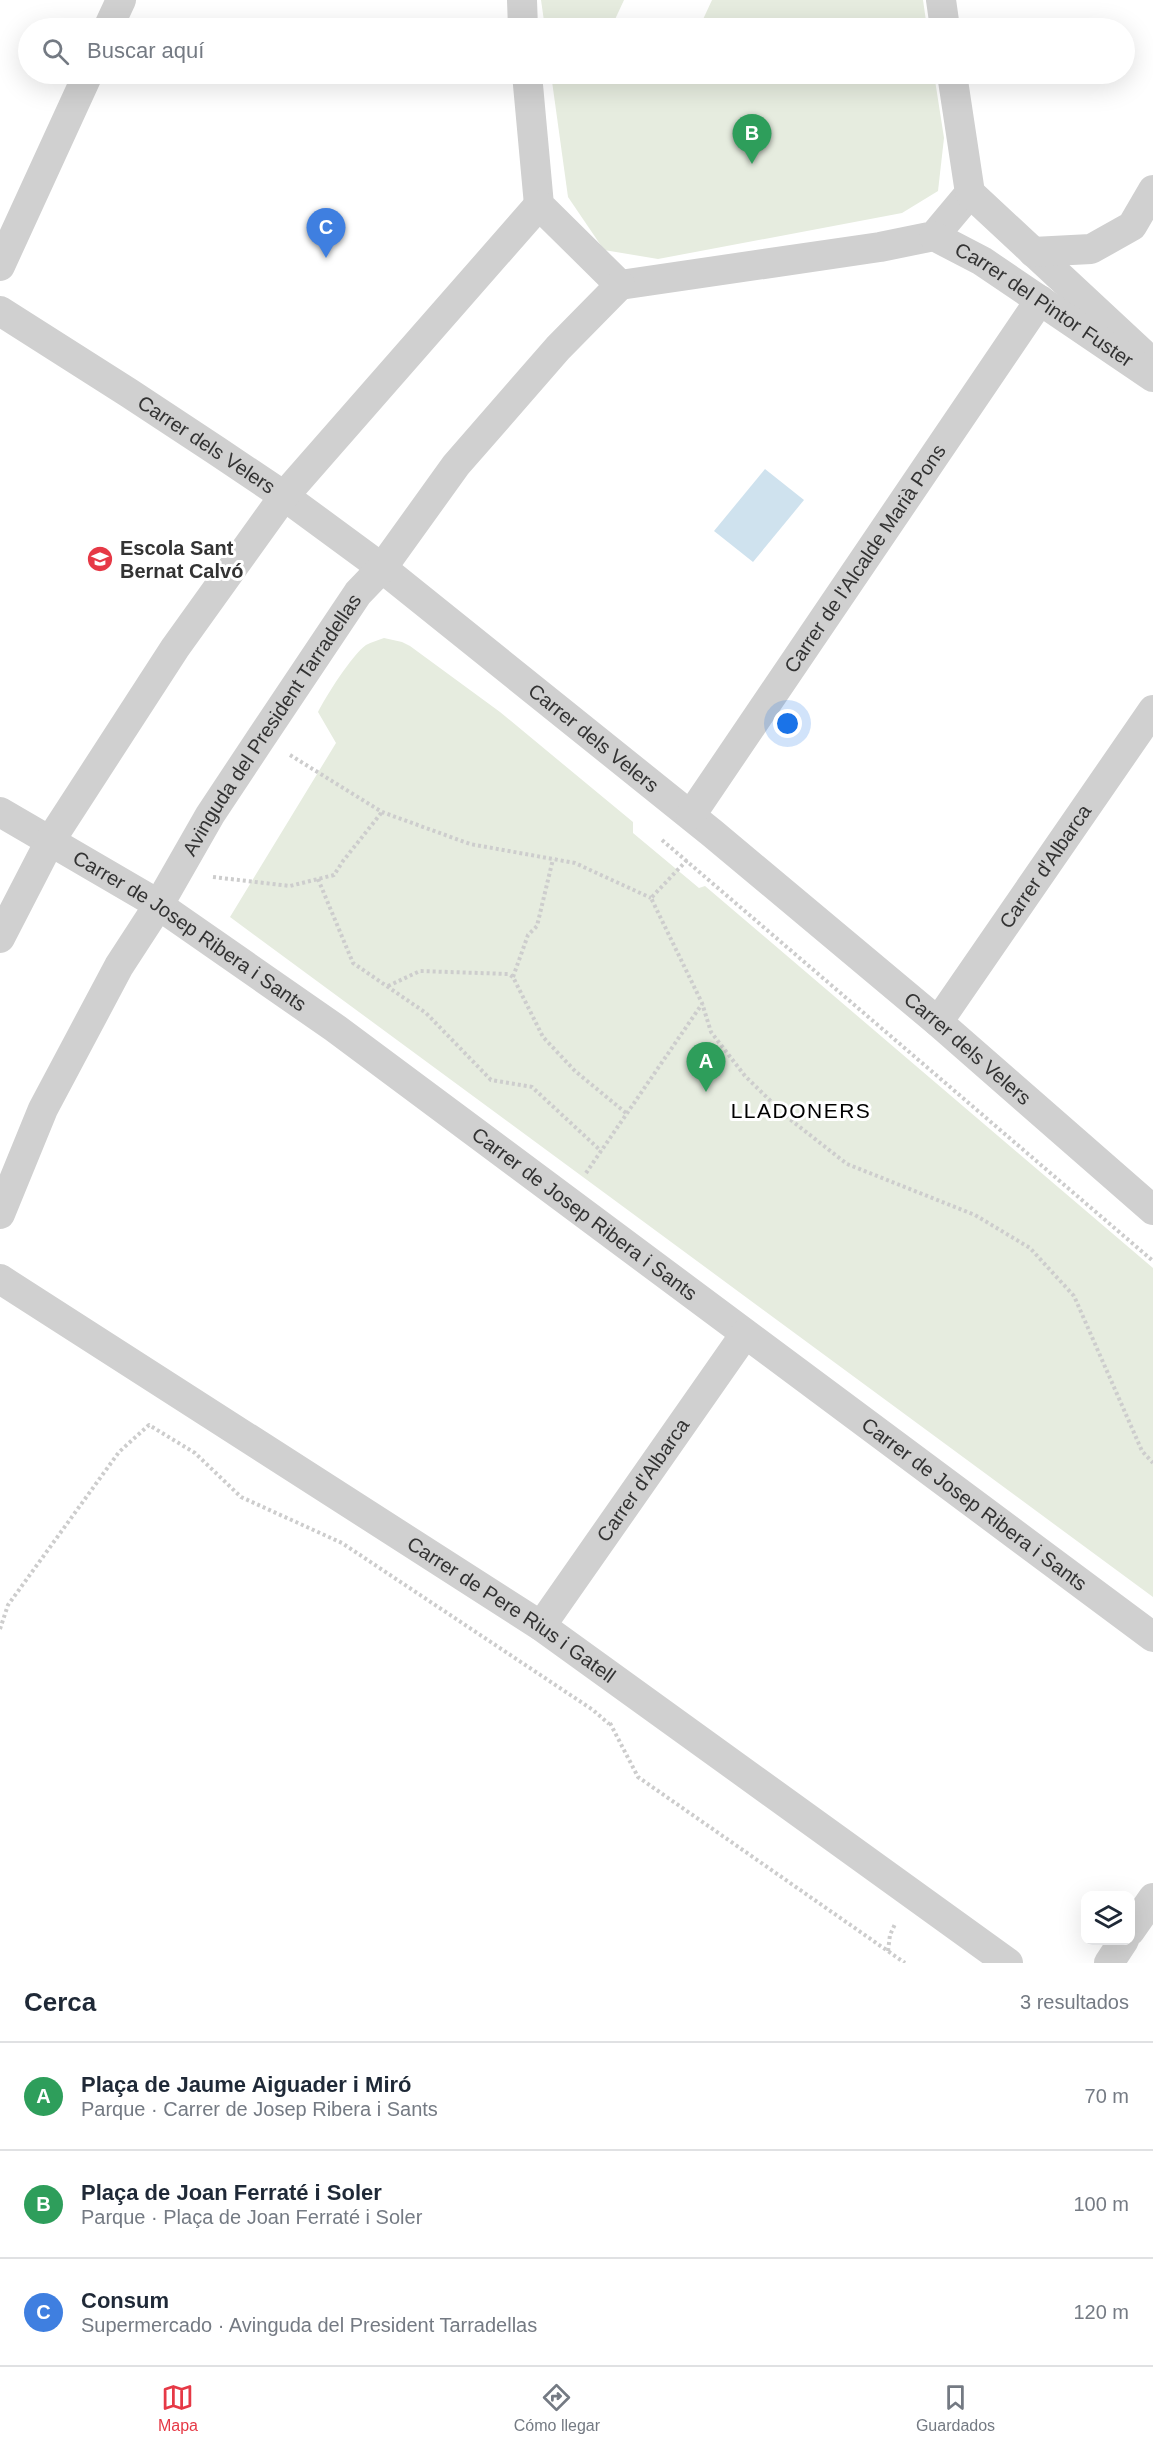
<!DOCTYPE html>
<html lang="es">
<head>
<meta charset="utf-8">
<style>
	body { margin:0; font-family:Helvetica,sans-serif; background:#f6f6f7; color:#1f2937 }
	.controls { position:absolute; right:18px; bottom:18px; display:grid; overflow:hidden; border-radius:12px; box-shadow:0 6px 24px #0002 }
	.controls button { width:54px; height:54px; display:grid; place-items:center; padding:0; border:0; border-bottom:2px solid #e0e1e3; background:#fff; color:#1f2937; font:30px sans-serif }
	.you { position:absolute; left:788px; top:724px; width:21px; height:21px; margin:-15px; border:4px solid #fff; border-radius:50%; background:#1a73e8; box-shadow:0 0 0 9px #1a73e833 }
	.badge { display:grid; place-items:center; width:39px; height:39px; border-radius:50%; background:#e63946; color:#fff; font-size:20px; font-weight:700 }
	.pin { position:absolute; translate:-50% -50px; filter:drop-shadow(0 2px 3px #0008) }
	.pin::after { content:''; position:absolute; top:32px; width:21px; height:18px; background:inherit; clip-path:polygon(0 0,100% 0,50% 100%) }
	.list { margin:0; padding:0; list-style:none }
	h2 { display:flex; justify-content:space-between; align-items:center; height:78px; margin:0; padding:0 24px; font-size:26px }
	h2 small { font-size:20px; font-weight:400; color:#747a83 }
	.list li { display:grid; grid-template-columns:39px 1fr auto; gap:18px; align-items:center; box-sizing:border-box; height:108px; padding:0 24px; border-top:2px solid #e0e1e3 }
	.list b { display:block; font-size:22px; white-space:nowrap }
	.list p { margin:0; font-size:20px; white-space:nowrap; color:#747a83 }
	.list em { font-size:20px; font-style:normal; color:#747a83 }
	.icon { flex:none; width:33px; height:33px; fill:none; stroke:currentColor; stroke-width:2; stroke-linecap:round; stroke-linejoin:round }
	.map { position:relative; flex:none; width:1153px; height:1963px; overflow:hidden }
	.search { position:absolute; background:#fff; box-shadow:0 6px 24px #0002; left:18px; right:18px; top:18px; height:66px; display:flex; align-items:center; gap:15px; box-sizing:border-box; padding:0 21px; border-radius:33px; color:#747a83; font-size:22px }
	.sheet { height:402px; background:#fff }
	nav { display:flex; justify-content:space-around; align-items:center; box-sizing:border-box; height:84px; border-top:2px solid #e0e1e3; background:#fff; font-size:16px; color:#747a83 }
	nav a { display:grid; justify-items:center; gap:3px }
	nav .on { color:#e63946 }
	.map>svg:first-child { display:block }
</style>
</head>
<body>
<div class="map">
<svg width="1153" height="1963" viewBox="0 0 1153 1963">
	<rect width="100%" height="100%" fill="#fff"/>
	<g fill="#e6ecdf">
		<polygon points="541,0 624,0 611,28 545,28"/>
		<polygon points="712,0 923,0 927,28 699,28"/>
		<polygon points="551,74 934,74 944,138 938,191 902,213 658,259 604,250 568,197"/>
		<path d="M384 638 402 642 410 646 500 712 633 822V833L699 888 705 886 1153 1268V1597L230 917 336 743 318 712C326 696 352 655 366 645 371 642 379 640 384 638Z"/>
	</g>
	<polygon fill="#cfe2ee" points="765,469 804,500 753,562 714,531"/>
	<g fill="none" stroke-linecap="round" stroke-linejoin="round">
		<g stroke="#cdcdcd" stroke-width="4" stroke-dasharray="3 3" stroke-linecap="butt">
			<polyline points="290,755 382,812 470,844 575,863 651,898"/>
			<polyline points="662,840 1153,1261"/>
			<polyline points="687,860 651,898 702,1003 711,1032 745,1076 787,1117 847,1164 975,1215 1030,1248 1074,1296 1142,1451 1153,1463"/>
			<polyline points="213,877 290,886 334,875 343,861 382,812"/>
			<polyline points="318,879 353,963 426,1013 491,1080 532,1087 601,1151"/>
			<polyline points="513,977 528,935 537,926 553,859"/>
			<polyline points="388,986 420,971 508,974 513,977 543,1037 575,1071 626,1113"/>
			<polyline points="586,1173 702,1004"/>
			<polyline points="0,1629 8,1605 119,1452 149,1425 195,1453 241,1497 342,1543 593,1710 609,1724"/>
			<polyline points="610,1723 638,1777 905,1963"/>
			<polyline points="888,1951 890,1935 895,1924"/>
		</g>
		<g stroke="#d0d0d0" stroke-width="30">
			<polyline points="522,0 523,28"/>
			<polyline points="941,0 945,28"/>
			<polyline points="108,28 121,0"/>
			<polyline points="527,74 539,205 620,285 880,247 934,236 970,193 952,74"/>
			<polyline points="970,193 1142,353"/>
			<path id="s1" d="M934 236 982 261 1153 377"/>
			<polyline points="1033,252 1091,249 1132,226 1153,190"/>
			<polyline points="0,266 88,74"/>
			<path id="s2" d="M0 311 129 393 217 451 284 496 382 568 712 833 938 1022 1153 1210"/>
			<path id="s3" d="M0 812 151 900 335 1028 1153 1637"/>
			<path id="s4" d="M691 815 1040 300"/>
			<polyline points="0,938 50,841 175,648 284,496 539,205"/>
			<path id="s5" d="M938 1022 1153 710"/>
			<path id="s6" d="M0 1214 43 1109 119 966 158 906 210 815 259 741 358 593 382 568 456 465 558 348 620 285"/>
			<path id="s7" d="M0 1279 541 1626 1008 1963"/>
			<path id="s8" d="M541 1626 745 1334"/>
			<polyline points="1130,1931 1153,1898"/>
			<polyline points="1109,1963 1124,1940"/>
		</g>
	</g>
	<defs>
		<g id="school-disc" transform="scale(1.35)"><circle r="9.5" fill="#e63946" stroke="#fff"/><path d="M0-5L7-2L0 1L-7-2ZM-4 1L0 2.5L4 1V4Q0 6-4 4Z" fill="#fff"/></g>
	</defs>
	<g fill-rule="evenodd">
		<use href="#school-disc" x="100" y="559"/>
	</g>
	<g text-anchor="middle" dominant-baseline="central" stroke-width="6" stroke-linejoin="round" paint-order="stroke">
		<g font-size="20" fill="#333" stroke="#fff">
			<text stroke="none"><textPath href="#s1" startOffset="130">Carrer del Pintor Fuster</textPath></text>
			<text stroke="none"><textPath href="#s2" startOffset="246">Carrer dels Velers</textPath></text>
			<text stroke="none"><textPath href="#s4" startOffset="310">Carrer de l'Alcalde Marià Pons</textPath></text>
			<text stroke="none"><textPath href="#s6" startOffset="561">Avinguda del President Tarradellas</textPath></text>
			<text stroke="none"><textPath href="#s2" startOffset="732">Carrer dels Velers</textPath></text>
			<text stroke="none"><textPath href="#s5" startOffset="189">Carrer d'Albarca</textPath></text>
			<text stroke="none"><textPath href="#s3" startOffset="224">Carrer de Josep Ribera i Sants</textPath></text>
			<text stroke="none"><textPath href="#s2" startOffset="1218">Carrer dels Velers</textPath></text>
			<text stroke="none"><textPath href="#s3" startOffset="710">Carrer de Josep Ribera i Sants</textPath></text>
			<text stroke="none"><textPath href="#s8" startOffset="178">Carrer d'Albarca</textPath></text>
			<text stroke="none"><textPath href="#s3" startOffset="1196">Carrer de Josep Ribera i Sants</textPath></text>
			<text stroke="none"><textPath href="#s7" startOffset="609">Carrer de Pere Rius i Gatell</textPath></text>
		</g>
		<g font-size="20" font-weight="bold" fill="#333" stroke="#fff" text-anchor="start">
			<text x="120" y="548">Escola Sant<tspan x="120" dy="23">Bernat Calvó</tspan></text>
		</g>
		<g font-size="21" letter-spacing="1.5" fill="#000" stroke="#fff">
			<text x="801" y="1110">LLADONERS</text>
		</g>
	</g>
</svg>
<div class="controls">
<button><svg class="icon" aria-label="layers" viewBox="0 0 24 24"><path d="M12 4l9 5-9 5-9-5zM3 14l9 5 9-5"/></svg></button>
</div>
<div class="you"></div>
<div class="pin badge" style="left:706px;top:1092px;background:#2e9e5b">A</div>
<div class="pin badge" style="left:752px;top:164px;background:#2e9e5b">B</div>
<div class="pin badge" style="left:326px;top:258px;background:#3f7fe0">C</div>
<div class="search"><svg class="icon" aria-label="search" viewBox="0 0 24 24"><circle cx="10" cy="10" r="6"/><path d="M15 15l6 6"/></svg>Buscar aquí</div>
</div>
<section class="sheet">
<h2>Cerca<small>3 resultados</small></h2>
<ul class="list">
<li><span class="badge" style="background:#2e9e5b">A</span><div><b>Plaça de Jaume Aiguader i Miró</b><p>Parque · Carrer de Josep Ribera i Sants</p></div><em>70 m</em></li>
<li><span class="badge" style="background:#2e9e5b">B</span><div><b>Plaça de Joan Ferraté i Soler</b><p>Parque · Plaça de Joan Ferraté i Soler</p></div><em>100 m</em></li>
<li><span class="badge" style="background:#3f7fe0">C</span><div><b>Consum</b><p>Supermercado · Avinguda del President Tarradellas</p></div><em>120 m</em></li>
</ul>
</section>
<nav>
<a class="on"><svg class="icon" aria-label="map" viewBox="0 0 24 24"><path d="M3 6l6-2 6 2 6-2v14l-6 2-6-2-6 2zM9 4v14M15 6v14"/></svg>Mapa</a>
<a><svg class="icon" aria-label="directions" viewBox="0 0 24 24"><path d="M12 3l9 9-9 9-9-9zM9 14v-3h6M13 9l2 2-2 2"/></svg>Cómo llegar</a>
<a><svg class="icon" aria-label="saved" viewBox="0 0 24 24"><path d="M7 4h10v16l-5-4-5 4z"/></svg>Guardados</a>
</nav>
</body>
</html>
